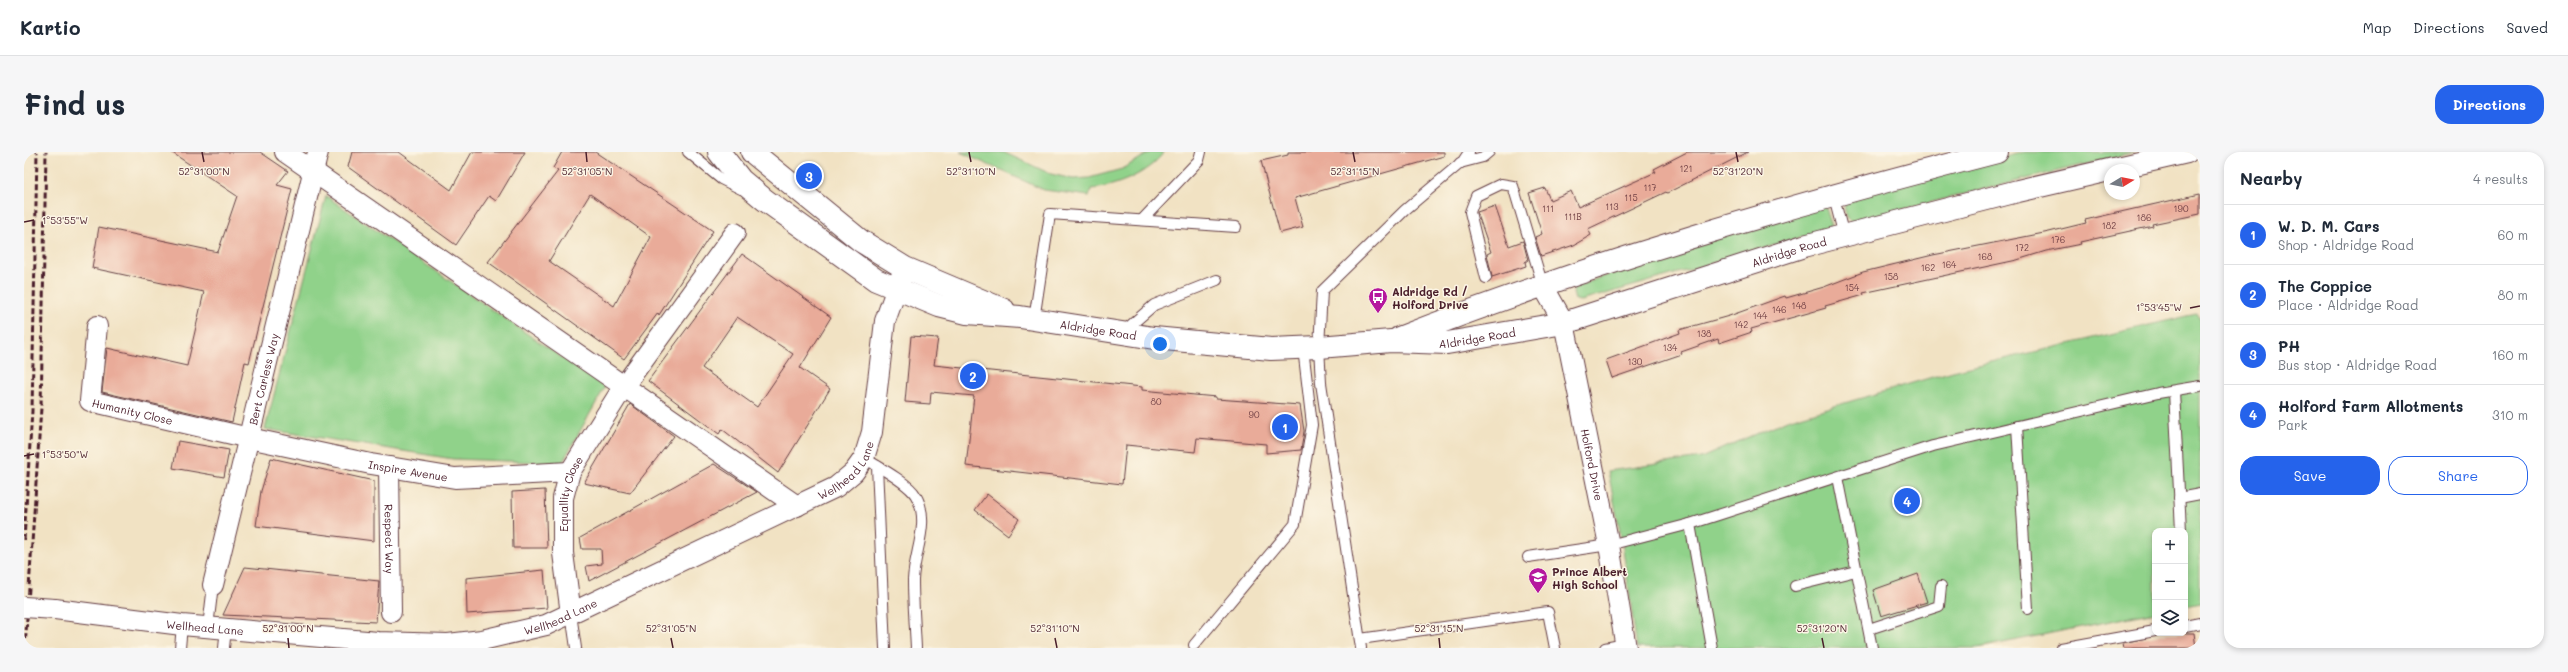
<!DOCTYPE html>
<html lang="en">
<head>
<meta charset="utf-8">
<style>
	body { margin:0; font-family:Mali,sans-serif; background:#f6f6f7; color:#1f2937 }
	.controls { position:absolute; right:12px; bottom:12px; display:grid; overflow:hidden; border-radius:8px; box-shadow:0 2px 6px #0003 }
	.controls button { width:36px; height:36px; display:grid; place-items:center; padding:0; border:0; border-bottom:1px solid #e0e1e3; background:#fff; color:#1f2937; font:20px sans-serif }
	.compass { position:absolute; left:2080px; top:12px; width:36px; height:36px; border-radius:50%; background:#fff; box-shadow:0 2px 6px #0003; rotate:80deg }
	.you { position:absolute; left:1136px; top:192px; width:14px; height:14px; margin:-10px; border:3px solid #fff; border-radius:50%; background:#1a73e8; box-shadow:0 0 0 6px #1a73e833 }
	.badge { display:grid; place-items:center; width:26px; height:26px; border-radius:50%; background:#2563eb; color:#fff; font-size:13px; font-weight:700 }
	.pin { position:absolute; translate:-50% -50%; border:2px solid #fff; box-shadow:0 1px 4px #0006 }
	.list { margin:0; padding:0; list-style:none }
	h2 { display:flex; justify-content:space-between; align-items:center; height:52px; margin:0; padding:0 16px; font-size:17px }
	h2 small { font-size:13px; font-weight:400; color:#747a83 }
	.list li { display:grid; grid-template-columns:26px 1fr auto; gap:12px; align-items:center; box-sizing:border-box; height:60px; padding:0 16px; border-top:1px solid #e0e1e3 }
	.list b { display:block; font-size:15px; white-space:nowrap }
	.list p { margin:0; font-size:13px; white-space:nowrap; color:#747a83 }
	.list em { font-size:13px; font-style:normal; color:#747a83 }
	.actions { display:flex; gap:8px; padding:12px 16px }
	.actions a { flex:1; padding:9px 0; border:1px solid #2563eb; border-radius:16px; text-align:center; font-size:14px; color:#2563eb }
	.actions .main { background:#2563eb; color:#fff }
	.icon { flex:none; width:22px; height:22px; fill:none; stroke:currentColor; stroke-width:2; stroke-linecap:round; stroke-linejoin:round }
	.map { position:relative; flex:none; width:2176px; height:496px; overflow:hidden; border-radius:16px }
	header { display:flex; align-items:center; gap:24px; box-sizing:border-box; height:56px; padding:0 20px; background:#fff; border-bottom:1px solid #e0e1e3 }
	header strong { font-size:19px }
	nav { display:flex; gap:22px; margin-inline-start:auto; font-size:14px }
	.intro { display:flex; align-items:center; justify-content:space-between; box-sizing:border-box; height:96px; padding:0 24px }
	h1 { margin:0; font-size:28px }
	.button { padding:10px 18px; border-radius:16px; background:#2563eb; color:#fff; font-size:14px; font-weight:700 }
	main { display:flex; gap:24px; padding:0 24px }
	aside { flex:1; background:#fff; border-radius:16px; box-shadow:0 2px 6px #0003 }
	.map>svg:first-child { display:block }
</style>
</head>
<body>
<header>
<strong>Kartio</strong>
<nav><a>Map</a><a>Directions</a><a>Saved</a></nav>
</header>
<div class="intro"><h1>Find us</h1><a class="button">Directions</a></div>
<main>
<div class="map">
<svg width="2176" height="496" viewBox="0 0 2176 496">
	<rect width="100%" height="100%" fill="#fcf5e5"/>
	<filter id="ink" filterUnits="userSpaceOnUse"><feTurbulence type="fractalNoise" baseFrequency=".025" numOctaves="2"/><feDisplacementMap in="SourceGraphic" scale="8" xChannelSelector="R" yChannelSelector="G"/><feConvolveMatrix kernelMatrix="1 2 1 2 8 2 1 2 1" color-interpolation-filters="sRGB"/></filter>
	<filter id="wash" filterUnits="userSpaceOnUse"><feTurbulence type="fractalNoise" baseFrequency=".012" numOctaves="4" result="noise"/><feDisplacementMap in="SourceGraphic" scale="16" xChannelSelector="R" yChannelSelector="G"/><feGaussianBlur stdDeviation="0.9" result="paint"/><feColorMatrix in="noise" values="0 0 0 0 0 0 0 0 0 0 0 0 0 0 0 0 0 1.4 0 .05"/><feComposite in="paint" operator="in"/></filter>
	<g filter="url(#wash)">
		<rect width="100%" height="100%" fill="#f1e2c3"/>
		<g fill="#90d28a" stroke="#6d785a">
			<path d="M936 0H979L1027 22 1049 27 1065 26 1098 17 1127 0H1140C1125 21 1092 35 1067 37L1065 44 1020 38Z"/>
			<path d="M2000 0H2111L1827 70C1821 63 1818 54 1823 45Z"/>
			<polygon points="302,44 581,235 538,311 429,307 241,277"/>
			<polygon points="1797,51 1802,56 1808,75 1803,78 1557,149 1551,148 1549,141 1550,135 1575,126"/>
			<polygon points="2172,162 2176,169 2176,451 2161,454 2161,379 2131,379 2131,460 1954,496 1613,496 1598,390 1584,319 1677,306 1763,268 1929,219"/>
		</g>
		<g id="blocks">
			<g fill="#e9ab99" fill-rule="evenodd">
				<polygon points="147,0 236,0 264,19 253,33 268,37 225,211 221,210 208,270 78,240 83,196 163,214 180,140 68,116 75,75 194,100 213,44"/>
				<polygon points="328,0 375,0 427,38 448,0 501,0 472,49 465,44 432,93 324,15"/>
				<path d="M538 0H571L689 79 635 163 634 161 600 207 464 110 534 19 529 16ZM566 42 627 85 590 154 525 109Z"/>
				<polygon points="1264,0 1420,0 1420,4 1271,46 1279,75 1256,81 1237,9 1264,3"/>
				<polygon points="1663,0 1724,0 1643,41 1642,40 1564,77 1567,83 1550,93 1517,104 1511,85 1518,82 1505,41 1521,36 1526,48 1547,39 1554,55 1632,20 1630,17"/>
				<polygon points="2176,42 2176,62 2128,72 2129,74 2056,90 2057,92 2022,99 1993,108 1839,141 1840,143 1801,154 1802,156 1727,177 1728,180 1695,191 1694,187 1657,200 1658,202 1588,226 1582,208 1656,181 1655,178 1705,164 1761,144 1762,146 1800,135 1839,120 1909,103 2025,80 2062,71 2061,68"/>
				<polygon points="1471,54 1485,94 1499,89 1504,108 1501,110 1502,114 1468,125 1463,102 1467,100 1453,60"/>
				<path d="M718 102 807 165 776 216 806 237 754 321 698 277 695 282 624 229ZM713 165 769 202 733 255 678 216Z"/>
				<polygon points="887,184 914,186 910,213 1118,235 1118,238 1192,245 1192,247 1276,253 1280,279 1277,298 1242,301 1242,292 1173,286 1171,300 1102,293 1098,332 942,314 950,244 907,240 906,252 881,250"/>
				<polygon points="606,252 650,284 606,341 560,331"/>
				<polygon points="154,289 205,298 200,325 149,316"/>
				<polygon points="247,306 350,329 350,389 232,374 237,339"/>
				<polygon points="690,312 733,340 565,429 562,414 578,412 577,397 558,397 556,386"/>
				<polygon points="521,338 523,396 489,396 488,340"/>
				<polygon points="963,342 995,367 984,383 951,358"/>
				<polygon points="221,415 355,429 352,470 199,463"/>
				<polygon points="520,418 523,456 443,462 442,426"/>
				<polygon points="1894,422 1903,450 1857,464 1849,438"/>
				<polygon points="2145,481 2170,481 2172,496 2100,496 2099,491"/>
			</g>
		</g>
	</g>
	<g filter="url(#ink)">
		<use href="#blocks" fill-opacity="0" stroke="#633c42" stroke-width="1"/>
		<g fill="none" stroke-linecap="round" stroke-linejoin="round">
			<g stroke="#633c42" stroke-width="12">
				<g id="service">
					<polyline points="664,0 697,27 717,37"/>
					<polyline points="1436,11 1459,5 1465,0"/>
					<polyline points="1809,42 1820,84"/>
					<polyline points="1118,68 1175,8 1177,0"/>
					<polyline points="1462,126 1446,60 1452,44 1477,32 1489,34 1519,134"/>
					<polyline points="1010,168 1026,62 1212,75"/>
					<polyline points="1099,180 1130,153 1193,128"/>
					<polyline points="2150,239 2157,379"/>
					<polyline points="1993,274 2004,457"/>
					<path d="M840 306C853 314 885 331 892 344 907 370 890 400 889 428 889 451 891 474 892 496"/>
					<polyline points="853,314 861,496"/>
					<polyline points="1814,325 1848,496"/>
					<polyline points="2155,346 2176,342"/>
					<polyline points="1666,372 1688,496"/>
					<polyline points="1504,405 1585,393 1666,372 1909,294 2134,241 2176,234"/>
					<polyline points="1771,434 1832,419"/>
					<polyline points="547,462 552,496"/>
					<polyline points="2161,474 2176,471"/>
					<polyline points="184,475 189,433"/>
					<polyline points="1845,477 1915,454 1917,434"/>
					<polyline points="1336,487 1524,460 1531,496"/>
					<polyline points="1170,493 1271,372 1288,273 1279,196"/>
					<polyline points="156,496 158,473"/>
					<polyline points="200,496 202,476"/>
					<polyline points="1337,496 1297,231 1295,195 1298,139 1381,58 1439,9 1445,0"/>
					<polyline points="1581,496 1601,492"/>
					<polyline points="2037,496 2131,479"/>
				</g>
			</g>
			<g stroke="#633c42" stroke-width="22">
				<g id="minor">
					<polyline points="261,0 773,354"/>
					<path id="s1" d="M1519 134 1540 171 1585 393 1602 496"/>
					<path id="s2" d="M73 174 66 249 225 286 347 312 431 326 546 320"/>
					<path id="s3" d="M365 315 367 460"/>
					<path id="s4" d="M189 433 294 0"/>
					<path id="s5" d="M31 457 158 473 354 490 424 492 458 488 522 473 812 335 830 320 840 306 848 280 861 169 878 122"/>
					<path id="s6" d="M547 462 539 401V346L546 320 600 234 711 81"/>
				</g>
			</g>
			<g stroke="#633c42" stroke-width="24">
				<g id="primary">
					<path id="s7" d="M695 0 717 28 741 48 852 128 915 154 943 161 996 165 1130 186 1247 197 1295 195 1367 189 1423 191 1540 171 1780 94 1994 39 2163 0"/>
					<polyline points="728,0 837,89 881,116 980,158"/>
					<path d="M1375 186C1570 110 1771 52 1973 0"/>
				</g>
			</g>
			<use href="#service" stroke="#fff" stroke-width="10"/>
			<use href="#minor" stroke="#fff" stroke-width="20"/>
			<use href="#primary" stroke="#fff" stroke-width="22"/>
			<g stroke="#4a1f2b" stroke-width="3" stroke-dasharray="6 3" stroke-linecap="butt">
				<polyline points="0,388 8,259 13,0"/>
				<polyline points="1,496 17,256 22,0"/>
			</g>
			<g stroke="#633c42" stroke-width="22" stroke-linecap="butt">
				<polyline id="minor-bridge" points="0,455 31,457"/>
			</g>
			<use href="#minor-bridge" stroke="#fff" stroke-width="20"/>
		</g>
	</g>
	<path fill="none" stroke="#4a1f2b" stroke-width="1.5" d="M178 0 180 10M562 0 563 10M945 0 947 10M1329 0 1331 10M1712 0 1714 10M0 70 10 68M2166 156 2176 154M0 304 10 302M264 486 265 496M647 486 649 496M1031 486 1033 496M1415 486 1416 496M1798 486 1800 496"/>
	<defs>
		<g id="bus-pin" transform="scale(1)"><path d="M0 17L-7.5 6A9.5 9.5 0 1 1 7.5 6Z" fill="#b5179e" stroke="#fcf5e5"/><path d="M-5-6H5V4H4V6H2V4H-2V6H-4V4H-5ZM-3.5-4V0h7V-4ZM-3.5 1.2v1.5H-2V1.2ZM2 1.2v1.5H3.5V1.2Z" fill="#fff"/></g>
		<g id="school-pin" transform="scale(1)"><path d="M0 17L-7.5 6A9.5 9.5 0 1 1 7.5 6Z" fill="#b5179e" stroke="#fcf5e5"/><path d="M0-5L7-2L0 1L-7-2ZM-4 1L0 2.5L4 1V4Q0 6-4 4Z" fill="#fff"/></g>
	</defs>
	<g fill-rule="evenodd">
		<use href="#bus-pin" x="1354" y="145"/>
		<use href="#school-pin" x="1514" y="425"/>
	</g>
	<g text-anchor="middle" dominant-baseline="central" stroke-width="3" stroke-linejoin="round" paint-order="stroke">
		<g font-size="9" fill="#724246">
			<text x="1662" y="16">121</text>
			<text x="1626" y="35">117</text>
			<text x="1607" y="45">115</text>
			<text x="1588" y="54">113</text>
			<text x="1524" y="56">111</text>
			<text x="2157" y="56">190</text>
			<text x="1549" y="64">111B</text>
			<text x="2120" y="65">186</text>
			<text x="2085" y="73">182</text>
			<text x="2034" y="87">176</text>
			<text x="1998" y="95">172</text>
			<text x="1961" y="104">168</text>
			<text x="1925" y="112">164</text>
			<text x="1904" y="115">162</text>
			<text x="1867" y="124">158</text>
			<text x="1828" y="135">154</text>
			<text x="1775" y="153">148</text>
			<text x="1755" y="157">146</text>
			<text x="1736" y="163">144</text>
			<text x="1717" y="172">142</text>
			<text x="1680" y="181">138</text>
			<text x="1646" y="195">134</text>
			<text x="1611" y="209">130</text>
			<text x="1132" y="249">80</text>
			<text x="1230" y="262">90</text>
		</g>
		<g font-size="11" fill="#4a1f2b" stroke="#fcf5e5">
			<text stroke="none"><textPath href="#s7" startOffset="1138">Aldridge Road</textPath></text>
			<text stroke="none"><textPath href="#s7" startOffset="433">Aldridge Road</textPath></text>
			<text stroke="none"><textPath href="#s7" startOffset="814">Aldridge Road</textPath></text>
			<text stroke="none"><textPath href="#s4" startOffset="212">Bert Carless Way</textPath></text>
			<text stroke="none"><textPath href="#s2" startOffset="119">Humanity Close</textPath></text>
			<text stroke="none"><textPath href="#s1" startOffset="187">Holford Drive</textPath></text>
			<text stroke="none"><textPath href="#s5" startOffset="835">Wellhead Lane</textPath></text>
			<text stroke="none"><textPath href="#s2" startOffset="401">Inspire Avenue</textPath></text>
			<text stroke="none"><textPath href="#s6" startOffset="122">Equallity Close</textPath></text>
			<text stroke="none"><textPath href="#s3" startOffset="72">Respect Way</textPath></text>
			<text stroke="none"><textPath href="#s5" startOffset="511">Wellhead Lane</textPath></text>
			<text stroke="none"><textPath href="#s5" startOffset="151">Wellhead Lane</textPath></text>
		</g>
		<g font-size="11" font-weight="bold" fill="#4a1f2b" stroke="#fcf5e5" text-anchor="start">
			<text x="1368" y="139">Aldridge Rd /<tspan x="1368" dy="13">Holford Drive</tspan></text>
			<text x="1528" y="419">Prince Albert<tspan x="1528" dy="13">High School</tspan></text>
		</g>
	</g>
	<g font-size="10" text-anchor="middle" fill="#4a1f2b" stroke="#fcf5e5" stroke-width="3" stroke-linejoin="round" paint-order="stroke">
		<text x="180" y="23">52°31'00"N</text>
		<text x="563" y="23">52°31'05"N</text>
		<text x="947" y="23">52°31'10"N</text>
		<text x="1331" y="23">52°31'15"N</text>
		<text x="1714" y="23">52°31'20"N</text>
		<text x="41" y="72">1°53'55"W</text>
		<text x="2135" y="159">1°53'45"W</text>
		<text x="41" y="306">1°53'50"W</text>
		<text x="264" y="480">52°31'00"N</text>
		<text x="647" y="480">52°31'05"N</text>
		<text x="1031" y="480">52°31'10"N</text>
		<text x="1415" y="480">52°31'15"N</text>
		<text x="1798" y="480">52°31'20"N</text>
	</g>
</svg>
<div class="controls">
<button>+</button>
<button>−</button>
<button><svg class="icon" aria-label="layers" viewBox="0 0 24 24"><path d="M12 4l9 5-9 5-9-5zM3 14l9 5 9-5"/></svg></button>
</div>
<svg class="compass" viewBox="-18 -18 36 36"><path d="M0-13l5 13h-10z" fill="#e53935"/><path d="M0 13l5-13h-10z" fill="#747a83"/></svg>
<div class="you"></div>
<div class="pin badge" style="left:1261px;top:275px">1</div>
<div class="pin badge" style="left:949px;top:224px">2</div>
<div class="pin badge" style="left:785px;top:24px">3</div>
<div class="pin badge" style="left:1883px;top:349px">4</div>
</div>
<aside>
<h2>Nearby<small>4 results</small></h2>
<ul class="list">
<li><span class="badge">1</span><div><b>W. D. M. Cars</b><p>Shop · Aldridge Road</p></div><em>60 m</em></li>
<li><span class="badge">2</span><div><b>The Coppice</b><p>Place · Aldridge Road</p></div><em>80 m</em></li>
<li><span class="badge">3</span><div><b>PH</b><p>Bus stop · Aldridge Road</p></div><em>160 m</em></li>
<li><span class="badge">4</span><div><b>Holford Farm Allotments</b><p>Park</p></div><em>310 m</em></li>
</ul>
<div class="actions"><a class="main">Save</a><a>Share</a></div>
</aside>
</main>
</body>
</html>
